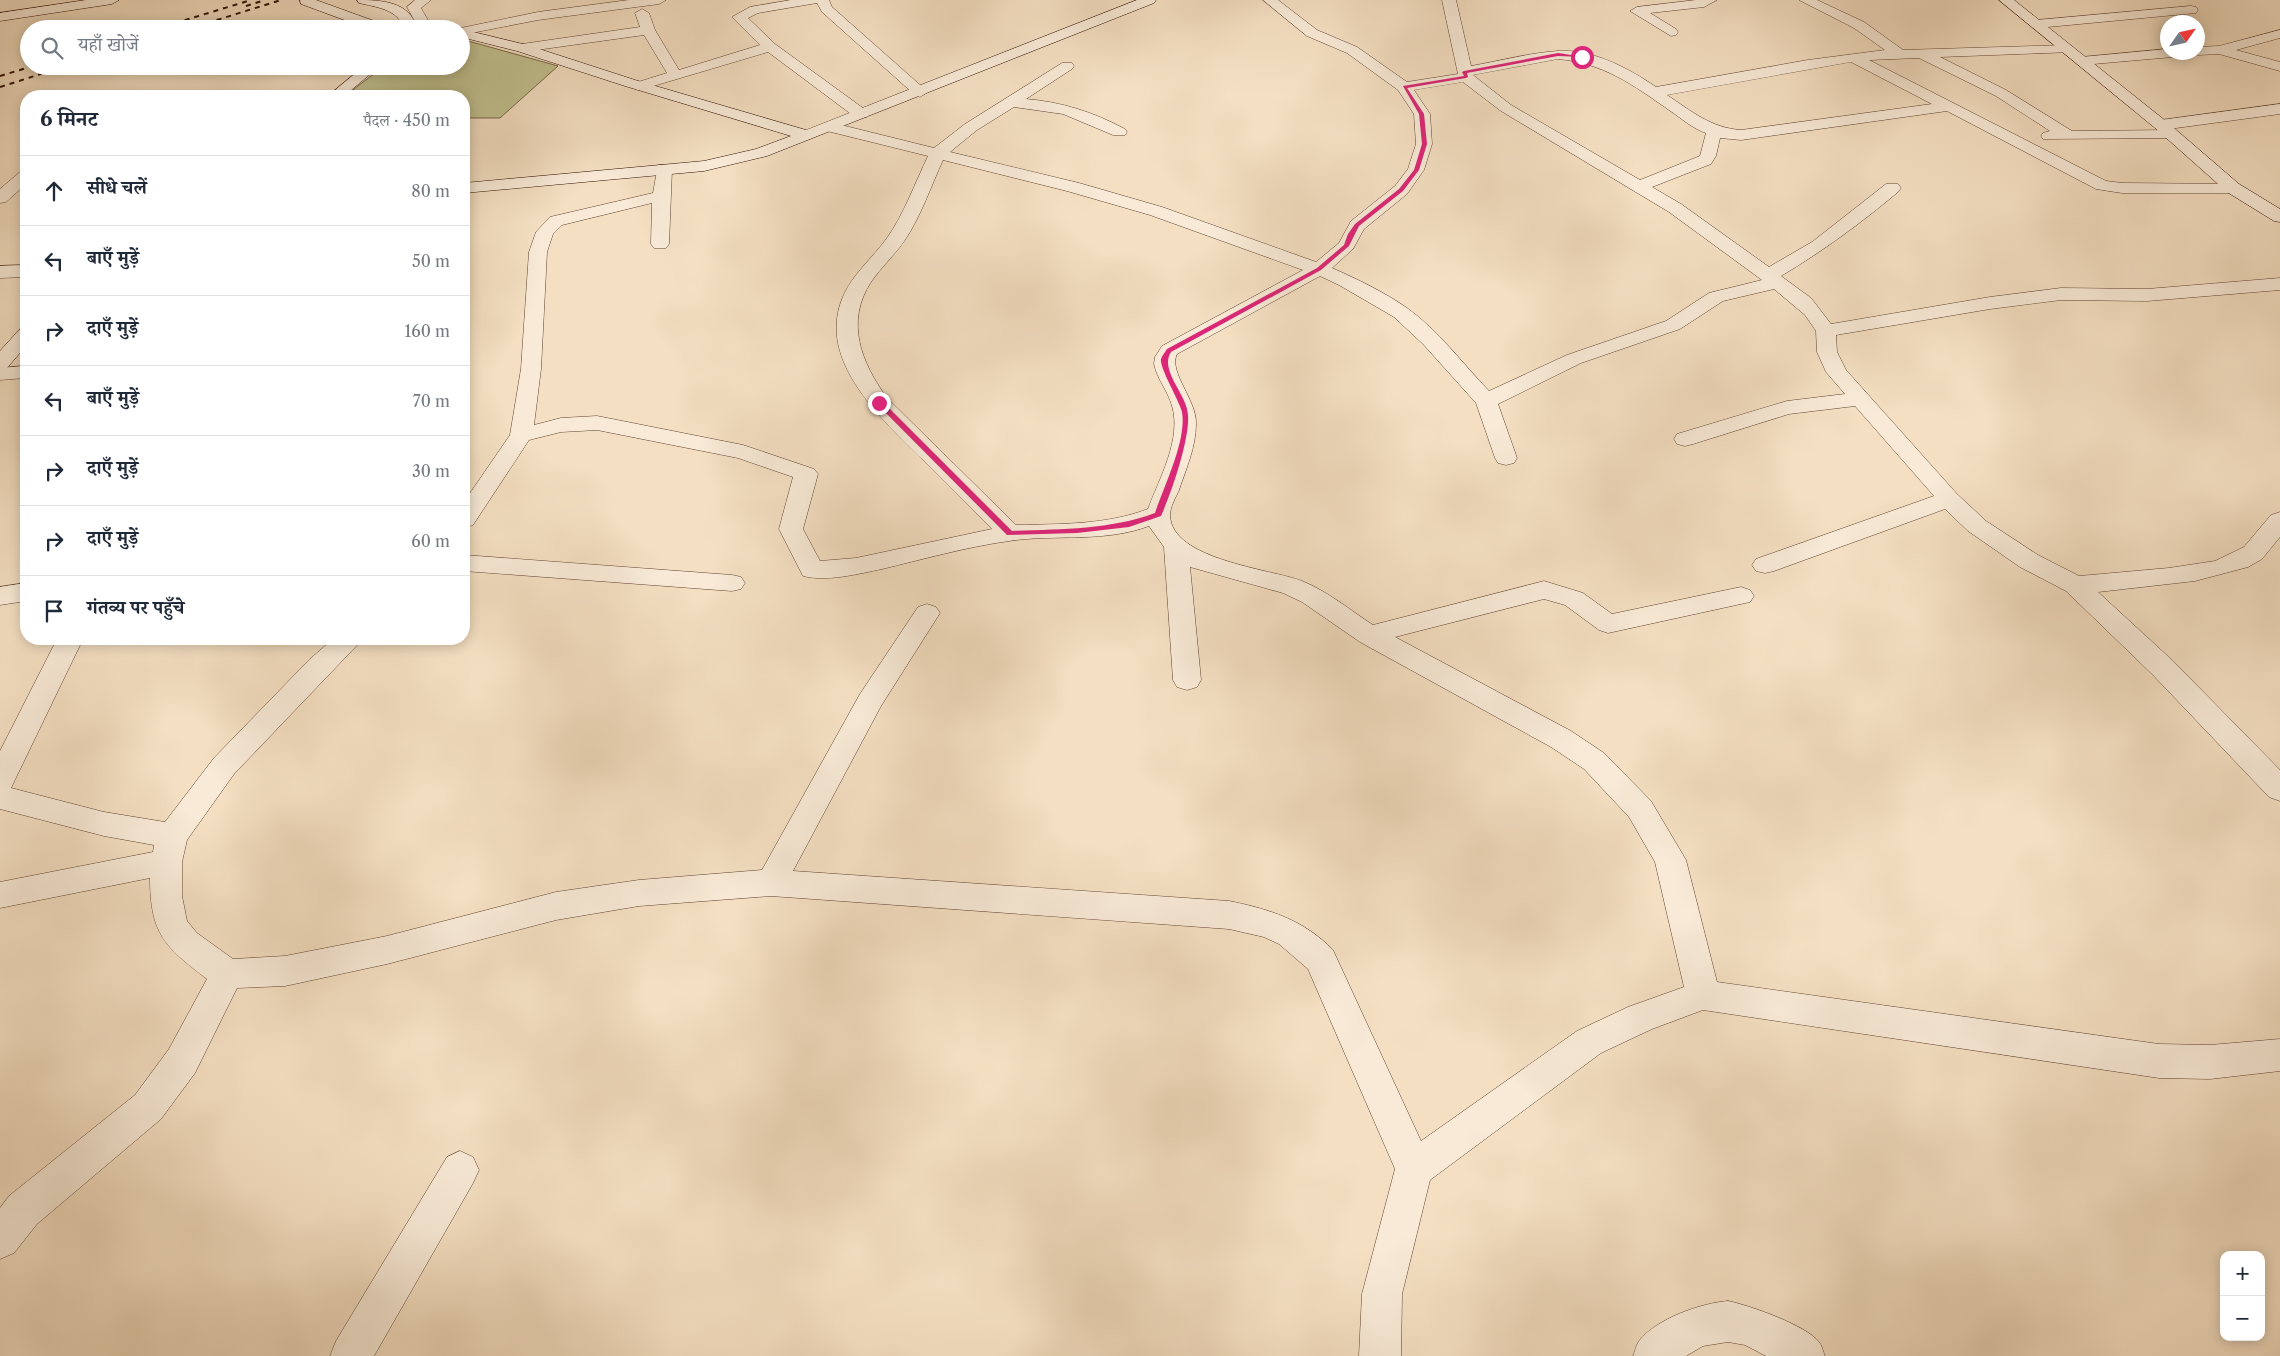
<!DOCTYPE html>
<html lang="hi">
<head>
<meta charset="utf-8">
<style>
	body { margin:0; font-family:"Libre Caslon Text","Noto Serif Devanagari",serif; background:#f2f2f3; color:#1f2937 }
	.controls { position:absolute; right:15px; bottom:15px; display:grid; overflow:hidden; border-radius:10px; box-shadow:0 2px 12px #0003 }
	.controls button { width:45px; height:45px; display:grid; place-items:center; padding:0; border:0; border-bottom:1px solid #e0e1e3; background:#fff; color:#1f2937; font:25px sans-serif }
	.compass { position:absolute; left:2160px; top:15px; width:45px; height:45px; border-radius:50%; background:#fff; box-shadow:0 2px 12px #0003; rotate:56deg }
	.stop { position:absolute; width:15px; height:15px; margin:-11px; border:4px solid #db2777; border-radius:50%; background:#fff }
	.stop.end { background:#db2777; border-color:#fff; box-shadow:0 1px 5px #0008 }
	.list { margin:0; padding:0; list-style:none }
	h2 { display:flex; justify-content:space-between; align-items:center; height:65px; margin:0; padding:0 20px; font-size:21px }
	h2 small { font-size:16px; font-weight:400; color:#747a83 }
	.list li { display:grid; grid-template-columns:32px 1fr auto; gap:15px; align-items:center; box-sizing:border-box; height:70px; padding:0 20px; border-top:1px solid #e0e1e3 }
	.list b { display:block; font-size:19px; white-space:nowrap }
	.list em { font-size:16px; font-style:normal; color:#747a83 }
	.icon { flex:none; width:28px; height:28px; fill:none; stroke:currentColor; stroke-width:2; stroke-linecap:round; stroke-linejoin:round }
	.map { position:relative; flex:none; width:2280px; height:1356px; overflow:hidden }
	.search { position:absolute; background:#fff; box-shadow:0 2px 12px #0003; left:20px; top:20px; width:450px; height:55px; display:flex; align-items:center; gap:12px; box-sizing:border-box; padding:0 18px; border-radius:28px; color:#747a83; font-size:19px }
	.panel { position:absolute; background:#fff; box-shadow:0 2px 12px #0003; left:20px; top:90px; width:450px; height:555px; border-radius:20px }
	.map>svg:first-child { display:block }
</style>
</head>
<body>
<div class="map">
<svg width="2280" height="1356" viewBox="0 0 2280 1356">
	<rect width="100%" height="100%" fill="#f4dfc2"/>
	<filter id="stains"><feTurbulence type="fractalNoise" baseFrequency=".004" numOctaves="4"/><feColorMatrix values="0 0 0 0 .2 0 0 0 0 .09 0 0 0 0 .02 0 0 0 .5 -.17"/></filter>
	<radialGradient id="worn" r=".72"><stop offset=".6" stop-color="#630" stop-opacity="0"/><stop offset="1" stop-color="#630" stop-opacity=".3"/></radialGradient>
	<polygon fill="#c1c08f" stroke="#786648" points="461,39 558,66 500,118 464,118 464,96 345,96 384,66 461,66"/>
	<g fill="none" stroke-linecap="round" stroke-linejoin="round">
		<g stroke="#604231" stroke-width="1">
			<g id="street">
				<polygon points="415,0 431,0 421,8 433,29 419,29 407,7"/>
				<polygon points="629,0 666,0 659,4 538,20 461,35 461,29 456,29 538,12"/>
				<polygon points="791,0 829,0 832,7 928,92 920,97 915,95 822,12 817,3 758,13 748,18 775,44 867,111 869,114 867,117 855,117 768,52 640,90 635,89 633,86 635,83 667,73 644,35 522,52 515,48 522,44 640,27 635,13 642,9 649,13 655,30 679,70 760,45 732,17 750,7"/>
				<path d="M1263 0H1278L1317 30 1357 47 1407 82 1458 74 1442 0H1456L1471 66C1499 61 1529 53 1558 51 1593 49 1628 68 1656 87L1808 60 1885 50 1854 28 1799 0H1817L1864 22 1903 50 2068 45 2075 49 2073 52 1940 57 2006 90 2072 131 2172 130 2178 132 2180 135 2178 138 2043 139 2041 136 2043 133 2050 131 1996 96 1919 58 1869 60 2106 181 2122 183 2239 184 2242 188 2239 192 2233 193H2122L2096 189 1947 111 1741 140 1720 138 1716 156 1711 164 1652 187 1681 204 1769 267 1812 242 1886 184H1898L1901 188 1898 192C1861 223 1823 251 1781 276L1811 298 1831 324 1990 297 2061 288 2147 289 2280 278V290L2147 301 2061 300 1990 309 1836 335 1837 352 1846 370 1957 494 1986 521 2038 555 2079 576 2169 568 2215 561 2244 547 2271 515 2280 512V537L2262 559 2248 567 2195 581 2098 592 2173 661 2280 770V801L2269 797 2153 675 2066 591 2020 567 1968 531 1945 509 1774 571 1765 573 1756 571 1752 565 1756 559 1934 496 1855 406 1789 414 1693 444 1685 446 1677 444 1674 439 1677 434 1787 401 1845 394 1826 372 1817 352 1816 331 1805 315 1774 289 1723 301 1680 329 1581 363 1498 404 1517 458 1514 463 1506 465 1498 463 1495 458 1476 403 1423 344 1394 317 1339 285 1320 276 1177 354C1168 372 1197 400 1196 424 1196 447 1186 469 1179 490 1176 497 1170 507 1170 515 1171 560 1271 569 1302 581 1327 591 1350 610 1373 625L1544 581 1583 593 1612 614 1741 587 1750 590 1754 596 1750 602 1608 633 1599 630 1565 605 1544 599 1395 637 1571 731 1604 753 1651 801 1686 860 1717 982 2159 1044 2210 1045 2280 1039V1071L2210 1079 2159 1078 1703 1010 1652 1029 1601 1053 1430 1180 1402 1294 1401 1356H1359L1362 1294 1395 1169 1308 969 1279 944 1264 937 1229 929 771 896 639 906 556 920 387 964 285 986 237 988 195 1073 161 1119 37 1224 14 1253 0 1259V1208L9 1196 135 1095 169 1049 207 979C165 947 150 934 150 878L0 908V882L153 852 154 845 104 836 0 809V751L57 639H83L11 788 104 812 165 822 214 758 310 659 333 639H363L234 774 187 840 182 862V896L187 921 197 933 233 959 285 956 387 936 556 892 639 880 762 870 860 694 918 607 927 604 936 607 940 613 881 706 793 871 1229 901C1269 909 1304 920 1333 950L1421 1141 1577 1031 1628 1007 1684 987 1655 862 1629 817 1584 769 1551 747 1360 642 1302 602 1283 593 1190 567 1201 680 1197 687 1187 690 1177 687 1173 680 1164 547 1149 526C1104 543 1055 534 1009 541 966 547 924 559 882 569 858 574 827 582 803 576L779 529 793 477 738 458 597 430 561 432 529 440 473 525 464 528V502L510 435 521 369 529 252 536 232 550 217 653 193 658 165H670L672 169 669 244 666 248H654L651 244 652 203 562 225 553 234 547 252 541 369 534 425 561 418 597 416 743 445 814 469 818 474 803 529 820 561 856 558 992 529C969 506 945 482 922 459 883 420 817 362 842 299 851 275 873 258 887 238 902 218 917 179 928 156L823 130 821 127 829 122 934 148 965 124 1062 63H1072L1074 66 1072 69 1026 99C1062 102 1093 112 1125 129L1127 132 1125 135H1113L1063 114 1014 107 977 130 950 152 1079 183 1162 207 1316 262 1339 243 1351 221 1395 186 1408 169 1416 144 1414 114 1398 90 1347 53 1307 36ZM1558 59C1604 63 1633 85 1669 110 1681 118 1693 129 1706 133L1700 156 1640 180 1511 105 1473 75ZM1851 62 1932 104 1741 130C1711 128 1691 111 1667 95ZM1463 82 1501 111 1669 212 1762 280 1709 293 1666 321 1567 355 1489 391C1463 364 1438 330 1407 308 1384 292 1357 279 1332 268L1353 249 1364 229 1407 194 1424 170 1432 144 1430 114 1414 90ZM943 160 1067 191 1150 215 1303 270 1162 346 1155 357 1154 364C1157 379 1168 391 1172 406 1182 439 1159 479 1148 509 1106 525 1060 524 1016 525L887 398C861 362 845 322 871 282 881 267 895 255 905 240 921 216 931 186 943 160Z"/>
				<polygon points="1696,0 1717,0 1704,7 1650,13 1676,29 1678,32 1676,35 1671,36 1630,11 1637,7"/>
				<polygon points="2191,6 2196,7 2198,10 2196,13 2037,28 2030,24 2037,20"/>
				<polygon points="2280,30 2280,38 2236,50 2280,62 2280,71 2219,54 2198,55 2192,52 2198,52 2198,47 2219,46"/>
				<polygon points="2168,49 2168,52 2191,52 2184,56 2082,65 2075,61 2082,57"/>
				<polygon points="2280,104 2280,114 2161,130 2153,125 2161,120"/>
				<polygon points="26,171 26,184 6,202 0,203 0,189 20,172"/>
				<polygon points="26,265 26,277 0,278 0,266"/>
				<polygon points="26,366 26,378 0,380 0,368"/>
				<polygon points="464,555 732,575 741,577 745,583 741,589 732,591 464,571"/>
				<polygon points="26,583 26,601 0,605 0,587"/>
				<polygon points="460,1151 473,1157 479,1170 473,1183 374,1356 330,1356 336,1341 447,1157"/>
				<path d="M1728 1301C1748 1305 1806 1325 1819 1342 1822 1345 1823 1352 1825 1356H1766L1745 1345 1728 1342 1703 1346 1686 1356H1633C1635 1352 1636 1345 1639 1341 1656 1319 1701 1303 1728 1301Z"/>
			</g>
		</g>
		<g stroke="#2e0d01" stroke-width="1">
			<g id="secondary">
				<polygon points="86,0 119,0 112,4 0,21 0,13"/>
				<polygon points="300,0 316,0 388,26 390,29 369,29 301,4"/>
				<path d="M357 0C380 0 411 1 417 29H403C400 9 375 7 359 3Z"/>
				<polygon points="1137,0 1156,0 1154,3 767,156 704,171 464,193 464,183 704,161 756,149 791,136 625,86 517,51 461,37 461,29 527,45 635,80 806,130"/>
				<polygon points="1999,0 2014,0 2167,122 2239,184 2280,209 2280,222 2274,221 2227,192 2155,128"/>
				<polygon points="364,66 380,66 344,96 328,96"/>
				<polygon points="26,328 26,346 7,368 0,370 0,351 19,330"/>
			</g>
		</g>
		<use href="#street" fill="#f8ead7" fill-rule="evenodd"/>
		<use href="#secondary" fill="#f8ead7" fill-rule="evenodd"/>
		<g stroke="#2e0d01" stroke-width="2" stroke-dasharray="5 5" stroke-linecap="butt">
			<polyline points="246,6 265,0"/>
			<polyline points="156,29 251,0"/>
			<polyline points="188,29 281,0"/>
			<polyline points="0,76 33,66"/>
			<polyline points="0,87 66,66"/>
		</g>
	</g>
	<path fill="#db2777" d="M1558 53 1584 57 1558 56 1467 73 1468 77 1466 78 1407 88 1424 114 1427 144 1419 170 1403 191 1359 226 1349 246 1321 270 1171 352C1159 371 1187 394 1188 415 1190 439 1171 494 1161 516L1129 527 1077 533 1007 535 876 403 882 401 1012 531C1060 529 1109 530 1155 513 1164 486 1187 440 1182 412 1179 400 1159 367 1161 359 1162 356 1165 352 1167 349L1317 268 1344 245 1348 234 1355 224 1399 189 1414 170 1422 144 1419 114 1403 86 1464 76 1462 72 1464 71Z"/>
	<rect width="100%" height="100%" filter="url(#stains)"/>
	<rect width="100%" height="100%" fill="url(#worn)"/>
</svg>
<div class="controls">
<button>+</button>
<button>−</button>
</div>
<svg class="compass" viewBox="-18 -18 36 36"><path d="M0-13l5 13h-10z" fill="#e53935"/><path d="M0 13l5-13h-10z" fill="#747a83"/></svg>
<div class="stop" style="left:1582px;top:57px"></div>
<div class="stop end" style="left:879px;top:403px"></div>
<div class="search"><svg class="icon" aria-label="search" viewBox="0 0 24 24"><circle cx="10" cy="10" r="6"/><path d="M15 15l6 6"/></svg>यहाँ खोजें</div>
<section class="panel">
<h2>6 मिनट<small>पैदल · 450 m</small></h2>
<ul class="list">
<li><svg class="icon" aria-label="ahead" viewBox="0 0 24 24"><path d="M12 20V5M6 11l6-6 6 6"/></svg><div><b>सीधे चलें</b></div><em>80 m</em></li>
<li><svg class="icon" aria-label="left" viewBox="0 0 24 24"><path d="M17 20v-9H6M10 6l-5 5 5 5"/></svg><div><b>बाएँ मुड़ें</b></div><em>50 m</em></li>
<li><svg class="icon" aria-label="right" viewBox="0 0 24 24"><path d="M7 20v-9h11M14 6l5 5-5 5"/></svg><div><b>दाएँ मुड़ें</b></div><em>160 m</em></li>
<li><svg class="icon" aria-label="left" viewBox="0 0 24 24"><path d="M17 20v-9H6M10 6l-5 5 5 5"/></svg><div><b>बाएँ मुड़ें</b></div><em>70 m</em></li>
<li><svg class="icon" aria-label="right" viewBox="0 0 24 24"><path d="M7 20v-9h11M14 6l5 5-5 5"/></svg><div><b>दाएँ मुड़ें</b></div><em>30 m</em></li>
<li><svg class="icon" aria-label="right" viewBox="0 0 24 24"><path d="M7 20v-9h11M14 6l5 5-5 5"/></svg><div><b>दाएँ मुड़ें</b></div><em>60 m</em></li>
<li><svg class="icon" aria-label="arrive" viewBox="0 0 24 24"><path d="M6 21V4h12l-3 4 3 4H6"/></svg><div><b>गंतव्य पर पहुँचे</b></div></li>
</ul>
</section>
</div>
</body>
</html>
